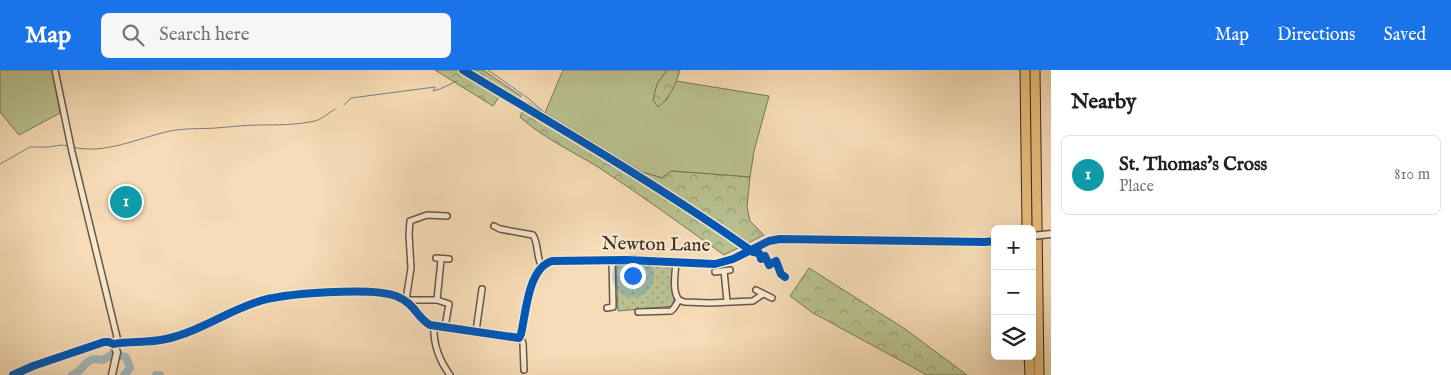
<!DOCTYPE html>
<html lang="en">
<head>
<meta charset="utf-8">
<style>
	body { margin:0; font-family:"IM FELL English",serif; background:#f6f6f6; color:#202124 }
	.controls { position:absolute; right:15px; bottom:15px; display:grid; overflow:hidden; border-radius:8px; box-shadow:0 5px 20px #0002 }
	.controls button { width:45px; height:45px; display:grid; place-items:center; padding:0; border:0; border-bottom:1px solid #e0e0e0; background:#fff; color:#202124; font:25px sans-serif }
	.you { position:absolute; left:632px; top:205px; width:18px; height:18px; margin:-12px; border:4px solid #fff; border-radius:50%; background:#1a73e8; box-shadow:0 0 0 8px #1a73e833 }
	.badge { display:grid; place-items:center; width:32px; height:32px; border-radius:50%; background:#1a73e8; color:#fff; font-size:16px; font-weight:700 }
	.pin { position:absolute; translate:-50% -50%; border:2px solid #fff; box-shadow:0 1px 5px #0006 }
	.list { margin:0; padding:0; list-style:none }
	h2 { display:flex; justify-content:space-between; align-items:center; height:65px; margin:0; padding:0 20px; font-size:21px }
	h2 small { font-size:16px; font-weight:400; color:#757577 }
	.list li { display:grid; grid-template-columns:32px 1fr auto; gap:15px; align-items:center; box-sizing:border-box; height:80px; margin:0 10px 10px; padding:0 10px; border:1px solid #e0e0e0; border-radius:8px }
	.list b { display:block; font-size:19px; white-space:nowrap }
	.list p { margin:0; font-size:16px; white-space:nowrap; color:#757577 }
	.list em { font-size:16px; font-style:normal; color:#757577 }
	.icon { flex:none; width:28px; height:28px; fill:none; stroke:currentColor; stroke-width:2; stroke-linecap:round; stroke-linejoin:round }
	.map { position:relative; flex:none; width:1051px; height:305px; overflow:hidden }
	header { display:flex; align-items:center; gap:30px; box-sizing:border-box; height:70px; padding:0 25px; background:#1a73e8; color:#fff }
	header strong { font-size:24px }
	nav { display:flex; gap:28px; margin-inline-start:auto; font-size:18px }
	.search { width:350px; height:45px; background:#f6f6f6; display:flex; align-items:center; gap:12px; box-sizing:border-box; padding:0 18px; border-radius:8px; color:#757577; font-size:19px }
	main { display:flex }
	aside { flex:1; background:#fff }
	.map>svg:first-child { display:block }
</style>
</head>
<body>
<header>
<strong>Map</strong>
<div class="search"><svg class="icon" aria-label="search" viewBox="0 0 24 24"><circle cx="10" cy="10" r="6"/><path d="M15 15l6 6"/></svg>Search here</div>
<nav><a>Map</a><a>Directions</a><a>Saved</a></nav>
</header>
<main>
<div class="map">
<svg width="1051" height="305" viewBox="0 0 1051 305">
	<defs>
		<pattern id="forest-crowns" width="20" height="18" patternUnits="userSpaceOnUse" patternTransform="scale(1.25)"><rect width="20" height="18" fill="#b9c190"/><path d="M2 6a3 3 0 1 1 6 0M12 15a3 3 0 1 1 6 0" fill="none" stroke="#979d75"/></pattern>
		<pattern id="park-dots" width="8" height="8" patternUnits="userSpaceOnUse" patternTransform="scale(1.25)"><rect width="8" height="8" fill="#b9c190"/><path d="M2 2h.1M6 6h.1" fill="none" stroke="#979d75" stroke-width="1.8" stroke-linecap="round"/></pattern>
	</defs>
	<rect width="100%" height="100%" fill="#f6dcb7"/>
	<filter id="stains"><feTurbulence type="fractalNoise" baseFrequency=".004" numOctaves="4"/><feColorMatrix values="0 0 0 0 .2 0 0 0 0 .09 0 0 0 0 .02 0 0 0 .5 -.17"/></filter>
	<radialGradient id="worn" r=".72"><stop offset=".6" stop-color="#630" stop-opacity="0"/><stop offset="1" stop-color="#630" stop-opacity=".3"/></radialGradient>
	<g fill="#b9c190" stroke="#787659">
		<polygon points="0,0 52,0 60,43 19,65 0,42"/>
		<polygon points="563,0 667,0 657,14 653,30 666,31 676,11 769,26 754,81 750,107 671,101 662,108 642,102 545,43"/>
	</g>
	<g fill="url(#forest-crowns)" stroke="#787659">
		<polygon points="435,0 483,0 521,26 514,36 499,27 493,36"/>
		<path d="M667 0H680C676 14 670 28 658 37L653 30 657 14Z"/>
		<path d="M527 32 642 102 662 108 671 101 750 107 747 137 750 151 764 165 724 185C682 155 641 125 598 97 572 81 543 68 520 47Z"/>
		<polygon points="809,198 905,259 967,305 927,305 813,243 790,226"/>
	</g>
	<polygon fill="url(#park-dots)" stroke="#787659" points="616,195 673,196 674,236 618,241"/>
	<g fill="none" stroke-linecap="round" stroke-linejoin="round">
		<g stroke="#78807e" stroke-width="1">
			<polyline points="488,0 529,29 564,60"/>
			<polyline points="344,35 351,28 435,17 433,21 440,19 457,11"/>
			<polyline points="565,66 658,123"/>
			<path d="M72 77C105 85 138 68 170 61 185 58 200 59 216 58 230 57 244 55 258 55 277 55 296 55 315 51 322 49 329 43 335 39"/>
			<polyline points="0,94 30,77 49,77 61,75 68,76"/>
			<polyline points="661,125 673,133"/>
			<polyline points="676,128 721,156"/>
		</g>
		<g stroke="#a3b8bb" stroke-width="8">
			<polyline points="120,286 126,287 130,298 124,305"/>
			<path d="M72 305C82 302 85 289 95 289 98 289 101 290 103 290L111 285"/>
			<polyline points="156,305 160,305"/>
		</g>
		<g stroke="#675747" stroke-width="8">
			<g id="minor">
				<polyline points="55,0 72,82 117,267 113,274"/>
				<path d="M494 156 500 159 533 165C539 175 536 187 542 197"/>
				<polyline points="436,188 449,189"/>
				<path d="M676 193C675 204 672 222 679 230"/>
				<polyline points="724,201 727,231"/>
				<polyline points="715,202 730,200"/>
				<polyline points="756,220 772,228"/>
				<polyline points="437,230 441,190"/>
				<polyline points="679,230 684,232 710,233 753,231 763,224"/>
				<polyline points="607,238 613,237 612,190"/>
				<polyline points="638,242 671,241 674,238 679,230"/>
				<path d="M434 256C433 275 439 290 450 305"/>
				<polyline points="445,257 449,234 437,230 406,230 411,198 409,164 410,151 427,145 447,146"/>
				<polyline points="476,261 482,219"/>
				<polyline points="520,267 523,273 524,300"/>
			</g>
		</g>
		<g stroke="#675747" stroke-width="9">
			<g id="tertiary">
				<path d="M13 305 33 296 104 272H109L113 274C130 271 148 273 166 269 198 262 226 242 257 232 282 223 373 217 396 226 416 234 415 246 430 255L519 268 521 264C526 243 528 198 552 191L626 190 715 194 733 189 769 171 780 169 985 172 995 171"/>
				<polyline points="112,305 117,282 113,274"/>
			</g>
		</g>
		<g stroke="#372b22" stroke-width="11">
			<g id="motorway">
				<polyline points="1025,0 1027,159"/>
				<polyline points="1035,0 1039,305"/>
				<polyline points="1029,286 1030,305"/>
			</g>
		</g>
		<use href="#minor" stroke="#f9e8d0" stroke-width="5"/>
		<use href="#tertiary" stroke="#f9e8d0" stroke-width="6"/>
		<use href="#motorway" stroke="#ebbe7c" stroke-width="9"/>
		<g stroke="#675747" stroke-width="9" stroke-linecap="butt">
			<polyline id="tertiary-bridge" points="1032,166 1051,164"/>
		</g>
		<use href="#tertiary-bridge" stroke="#f9e8d0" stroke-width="6"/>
		<g stroke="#f9e8d0" stroke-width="11">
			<g id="cycleway">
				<path d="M463 0C561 59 660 116 753 182L759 183 761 189 765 186 769 195 776 191 781 204 785 207"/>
				<path d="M13 305 33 296 104 272H109L113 274C130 271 148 273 166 269 198 262 226 242 257 232 282 223 373 217 396 226 416 234 415 246 430 255L519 268 521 264C526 243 528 198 552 191L626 190 715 194 733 189 769 171 780 169 985 172 995 171"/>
			</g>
		</g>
		<use href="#cycleway" stroke="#0057b8" stroke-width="8"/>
	</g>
	<g text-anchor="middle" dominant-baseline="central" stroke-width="4.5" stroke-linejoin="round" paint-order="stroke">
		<g font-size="19" fill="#372b22" stroke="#f9e8d0">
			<text transform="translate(656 175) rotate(1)">Newton Lane</text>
		</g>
	</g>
	<rect width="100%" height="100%" filter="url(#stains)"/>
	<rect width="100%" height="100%" fill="url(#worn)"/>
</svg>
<div class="controls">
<button>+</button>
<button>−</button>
<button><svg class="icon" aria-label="layers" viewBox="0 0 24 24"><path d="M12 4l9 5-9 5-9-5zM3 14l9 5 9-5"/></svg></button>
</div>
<div class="you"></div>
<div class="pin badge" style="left:126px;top:132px;background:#0f9aa8">1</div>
</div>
<aside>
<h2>Nearby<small></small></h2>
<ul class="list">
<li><span class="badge" style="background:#0f9aa8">1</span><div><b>St. Thomas's Cross</b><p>Place</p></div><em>810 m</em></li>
</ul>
</aside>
</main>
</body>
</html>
